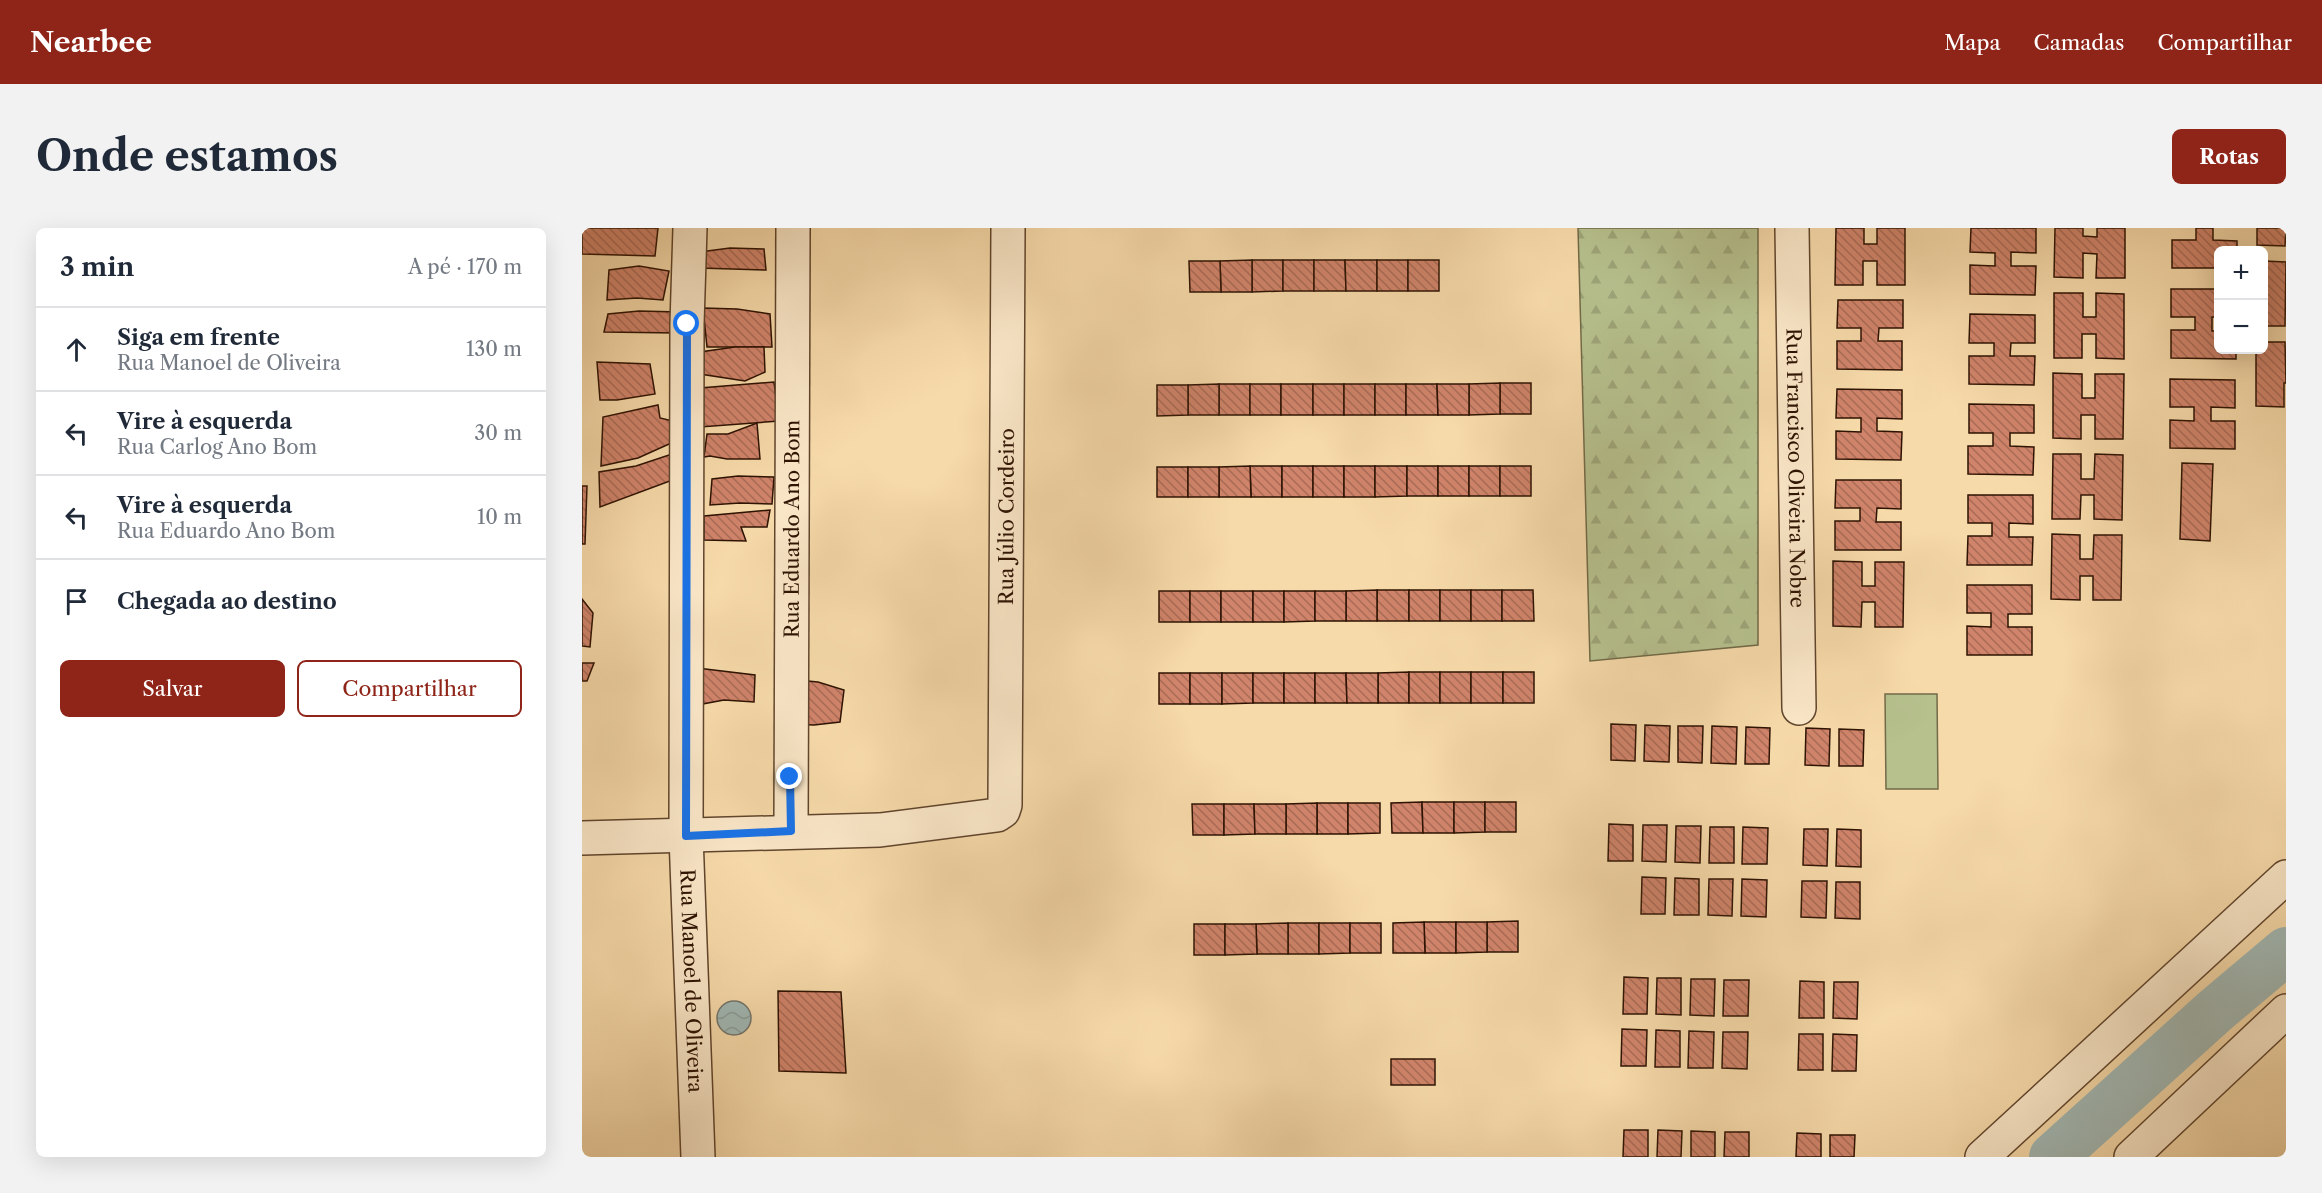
<!DOCTYPE html>
<html lang="pt">
<head>
<meta charset="utf-8">
<style>
	body { margin:0; font-family:"Libre Caslon Text",serif; background:#f2f2f3; color:#1f2937 }
	.controls { position:absolute; right:18px; top:18px; display:grid; overflow:hidden; border-radius:9px; box-shadow:0 6px 24px #0002 }
	.controls button { width:54px; height:54px; display:grid; place-items:center; padding:0; border:0; border-bottom:2px solid #e0e1e3; background:#fff; color:#1f2937; font:30px sans-serif }
	.stop { position:absolute; width:18px; height:18px; margin:-14px; border:4px solid #1a73e8; border-radius:50%; background:#fff }
	.stop.end { background:#1a73e8; border-color:#fff; box-shadow:0 2px 6px #0008 }
	.list { margin:0; padding:0; list-style:none }
	h2 { display:flex; justify-content:space-between; align-items:center; height:78px; margin:0; padding:0 24px; font-size:26px }
	h2 small { font-size:20px; font-weight:400; color:#747a83 }
	.list li { display:grid; grid-template-columns:39px 1fr auto; gap:18px; align-items:center; box-sizing:border-box; height:84px; padding:0 24px; border-top:2px solid #e0e1e3 }
	.list b { display:block; font-size:22px; white-space:nowrap }
	.list p { margin:0; font-size:20px; white-space:nowrap; color:#747a83 }
	.list em { font-size:20px; font-style:normal; color:#747a83 }
	.actions { display:flex; gap:12px; padding:18px 24px }
	.actions a { flex:1; padding:14px 0; border:2px solid #8f2418; border-radius:9px; text-align:center; font-size:21px; color:#8f2418 }
	.actions .main { background:#8f2418; color:#fff }
	.icon { flex:none; width:33px; height:33px; fill:none; stroke:currentColor; stroke-width:2; stroke-linecap:round; stroke-linejoin:round }
	.map { position:relative; flex:none; width:1704px; height:929px; overflow:hidden; border-radius:9px }
	header { display:flex; align-items:center; gap:36px; box-sizing:border-box; height:84px; padding:0 30px; background:#8f2418; color:#fff }
	header strong { font-size:28px }
	nav { display:flex; gap:33px; margin-inline-start:auto; font-size:21px }
	.intro { display:flex; align-items:center; justify-content:space-between; box-sizing:border-box; height:144px; padding:0 36px }
	h1 { margin:0; font-size:42px }
	.button { padding:15px 27px; border-radius:9px; background:#8f2418; color:#fff; font-size:21px; font-weight:700 }
	main { display:flex; gap:36px; padding:0 36px }
	aside { flex:1; background:#fff; border-radius:9px; box-shadow:0 6px 24px #0002 }
	.map>svg:first-child { display:block }
</style>
</head>
<body>
<header>
<strong>Nearbee</strong>
<nav><a>Mapa</a><a>Camadas</a><a>Compartilhar</a></nav>
</header>
<div class="intro"><h1>Onde estamos</h1><a class="button">Rotas</a></div>
<main>
<aside>
<h2>3 min<small>A pé · 170 m</small></h2>
<ul class="list">
<li><svg class="icon" aria-label="ahead" viewBox="0 0 24 24"><path d="M12 20V5M6 11l6-6 6 6"/></svg><div><b>Siga em frente</b><p>Rua Manoel de Oliveira</p></div><em>130 m</em></li>
<li><svg class="icon" aria-label="left" viewBox="0 0 24 24"><path d="M17 20v-9H6M10 6l-5 5 5 5"/></svg><div><b>Vire à esquerda</b><p>Rua Carlog Ano Bom</p></div><em>30 m</em></li>
<li><svg class="icon" aria-label="left" viewBox="0 0 24 24"><path d="M17 20v-9H6M10 6l-5 5 5 5"/></svg><div><b>Vire à esquerda</b><p>Rua Eduardo Ano Bom</p></div><em>10 m</em></li>
<li><svg class="icon" aria-label="arrive" viewBox="0 0 24 24"><path d="M6 21V4h12l-3 4 3 4H6"/></svg><div><b>Chegada ao destino</b></div></li>
</ul>
<div class="actions"><a class="main">Salvar</a><a>Compartilhar</a></div>
</aside>
<div class="map">
<svg width="1704" height="929" viewBox="0 0 1704 929">
	<defs>
		<pattern id="forest-firs" width="22" height="20" patternUnits="userSpaceOnUse" patternTransform="scale(1.5)"><rect width="22" height="20" fill="#b6c18e"/><path d="M5 1l3.5 6h-7zM16 11l3.5 6h-7z" fill="#9da579"/></pattern>
		<pattern id="water-waves" width="16" height="10" patternUnits="userSpaceOnUse" patternTransform="scale(1.5)"><rect width="16" height="10" fill="#a1b8b4"/><path d="M0 5q4-4 8 0t8 0" fill="none" stroke="#8b9d99"/></pattern>
		<pattern id="building-back-hatch" width="6" height="6" patternUnits="userSpaceOnUse" patternTransform="scale(1.5)"><rect width="6" height="6" fill="#d0846b"/><path d="M-1 5l2 2M0 0l6 6M5-1l2 2" fill="none" stroke="#a96b56"/></pattern>
	</defs>
	<rect width="100%" height="100%" fill="#f7daaa"/>
	<filter id="stains"><feTurbulence type="fractalNoise" baseFrequency=".00333" numOctaves="4"/><feColorMatrix values="0 0 0 0 .2 0 0 0 0 .09 0 0 0 0 .02 0 0 0 .5 -.17"/></filter>
	<radialGradient id="worn" r=".72"><stop offset=".6" stop-color="#630" stop-opacity="0"/><stop offset="1" stop-color="#630" stop-opacity=".3"/></radialGradient>
	<polygon fill="url(#forest-firs)" stroke="#726a48" stroke-width="1.5" points="996,0 1176,0 1176,417 1008,433"/>
	<polygon fill="#b6c18e" stroke="#726a48" stroke-width="1.5" points="1355,466 1356,561 1304,561 1303,466"/>
	<circle fill="url(#water-waves)" stroke="#73766d" stroke-width="1.5" cx="152" cy="790" r="17"/>
	<g fill="none" stroke-linecap="round" stroke-linejoin="round">
		<polyline stroke="#a1b8b4" stroke-width="48" points="1471,929 1634,782 1704,723"/>
	</g>
	<g fill="url(#building-back-hatch)" stroke="#2e1303" stroke-width="1.5">
		<polygon points="0,0 76,0 73,28 0,26"/>
		<polygon points="1254,0 1282,0 1282,16 1295,16 1295,0 1323,0 1323,57 1295,57 1295,33 1281,33 1281,57 1253,57"/>
		<polygon points="1389,0 1454,0 1454,25 1429,24 1429,38 1454,38 1453,67 1388,66 1388,37 1413,38 1413,25 1388,24"/>
		<polygon points="1473,0 1501,0 1501,8 1515,9 1515,0 1543,0 1543,50 1514,50 1515,26 1501,25 1501,50 1472,49"/>
		<polygon points="1614,0 1631,0 1631,12 1655,13 1655,22 1636,22 1636,40 1590,40 1590,12 1614,12"/>
		<polygon points="1675,0 1704,0 1703,18 1675,17"/>
		<polygon points="148,20 182,21 184,42 118,40 118,24"/>
		<polygon points="670,32 701,32 701,63 670,64"/>
		<polygon points="670,32 670,64 639,64 638,33"/>
		<rect x="701" y="32" width="31" height="31"/>
		<polygon points="732,32 763,32 764,63 732,63"/>
		<polygon points="763,32 795,32 795,63 764,63"/>
		<rect x="795" y="32" width="31" height="31"/>
		<rect x="826" y="32" width="31" height="31"/>
		<polygon points="607,33 638,33 639,64 608,64"/>
		<polygon points="1682,33 1704,34 1703,98 1682,98"/>
		<polygon points="57,38 87,43 81,72 55,70 25,72 27,42"/>
		<polygon points="1589,61 1636,61 1636,89 1630,89 1630,103 1636,103 1636,122 1654,122 1654,131 1589,130 1589,102 1613,102 1613,89 1589,89"/>
		<polygon points="1472,65 1501,65 1501,89 1514,89 1514,65 1542,66 1542,131 1514,130 1514,106 1500,106 1500,130 1472,130"/>
		<polygon points="1256,72 1321,72 1321,100 1297,100 1296,113 1320,113 1320,142 1255,141 1255,113 1279,113 1279,100 1255,100"/>
		<polygon points="121,80 155,81 188,86 190,119 125,119"/>
		<polygon points="57,83 97,84 95,105 22,104 26,86"/>
		<polygon points="1388,86 1453,87 1453,115 1429,115 1428,128 1453,128 1452,157 1387,156 1387,128 1412,128 1412,115 1387,115"/>
		<polygon points="1682,114 1703,114 1704,155 1702,155 1702,179 1674,178 1674,122 1682,122"/>
		<polygon points="153,119 182,119 183,144 163,153 118,146 118,124"/>
		<polygon points="15,134 68,136 73,166 35,172 18,172"/>
		<polygon points="1471,145 1500,146 1500,170 1513,170 1513,146 1542,146 1541,211 1513,211 1513,187 1499,187 1499,211 1471,210"/>
		<polygon points="1588,151 1653,152 1653,180 1629,179 1629,193 1653,193 1653,221 1588,220 1588,192 1612,193 1612,179 1588,179"/>
		<polygon points="192,154 197,193 118,199 118,160"/>
		<rect x="918" y="155" width="31" height="31"/>
		<polygon points="918,155 918,186 887,187 887,156"/>
		<rect x="637" y="156" width="31" height="31"/>
		<polygon points="637,156 637,187 606,187 606,157"/>
		<rect x="668" y="156" width="31" height="31"/>
		<rect x="699" y="156" width="32" height="31"/>
		<rect x="731" y="156" width="31" height="31"/>
		<rect x="762" y="156" width="31" height="31"/>
		<rect x="793" y="156" width="31" height="31"/>
		<polygon points="824,156 855,156 856,187 824,187"/>
		<polygon points="855,156 887,156 887,187 856,187"/>
		<polygon points="575,157 606,157 606,187 575,188"/>
		<polygon points="1255,161 1320,162 1320,191 1295,190 1295,203 1320,204 1319,232 1254,231 1254,203 1279,204 1279,190 1254,190"/>
		<polygon points="1387,176 1452,177 1452,205 1428,205 1428,218 1452,219 1451,247 1386,246 1386,218 1411,218 1411,205 1387,205"/>
		<polygon points="76,177 78,190 95,194 96,212 56,230 19,238 21,189"/>
		<polygon points="175,195 178,231 145,231 128,228 122,229 125,206 146,206"/>
		<polygon points="96,224 96,250 18,279 17,244 54,238"/>
		<polygon points="1471,226 1499,226 1499,251 1512,251 1513,226 1541,227 1540,292 1512,291 1512,267 1499,267 1498,291 1470,291"/>
		<polygon points="1600,235 1631,236 1628,313 1598,311"/>
		<polygon points="668,238 700,238 700,269 669,269"/>
		<polygon points="668,238 669,269 637,269 637,239"/>
		<rect x="700" y="238" width="31" height="31"/>
		<rect x="731" y="238" width="31" height="31"/>
		<rect x="762" y="238" width="31" height="31"/>
		<polygon points="793,238 825,238 825,268 793,269"/>
		<rect x="825" y="238" width="31" height="30"/>
		<rect x="856" y="238" width="31" height="30"/>
		<rect x="887" y="238" width="31" height="30"/>
		<rect x="918" y="238" width="31" height="30"/>
		<rect x="575" y="239" width="31" height="30"/>
		<rect x="606" y="239" width="31" height="30"/>
		<polygon points="156,248 192,249 190,276 158,275 128,277 130,251"/>
		<polygon points="1254,252 1319,252 1319,281 1295,280 1294,294 1319,294 1319,322 1253,322 1253,293 1278,293 1278,280 1253,280"/>
		<polygon points="0,258 5,258 3,316 0,316"/>
		<polygon points="1386,267 1451,267 1451,296 1427,295 1427,309 1451,309 1450,337 1385,337 1386,308 1410,308 1410,295 1386,295"/>
		<polygon points="188,282 185,299 159,299 164,313 122,312 122,288"/>
		<polygon points="1470,306 1498,307 1498,331 1511,331 1512,307 1540,307 1539,372 1511,372 1511,348 1498,348 1498,372 1469,371"/>
		<polygon points="1251,333 1280,334 1280,358 1293,358 1293,334 1322,334 1321,399 1293,399 1293,374 1280,374 1279,399 1251,398"/>
		<polygon points="1385,357 1450,357 1450,386 1426,386 1426,399 1450,399 1450,427 1385,427 1385,398 1409,399 1409,385 1385,385"/>
		<rect x="795" y="362" width="32" height="31"/>
		<polygon points="795,362 795,393 764,393 764,363"/>
		<rect x="827" y="362" width="31" height="31"/>
		<rect x="858" y="362" width="31" height="31"/>
		<rect x="889" y="362" width="31" height="31"/>
		<polygon points="920,362 951,362 952,393 920,393"/>
		<rect x="577" y="363" width="31" height="31"/>
		<rect x="608" y="363" width="31" height="31"/>
		<rect x="639" y="363" width="32" height="31"/>
		<rect x="671" y="363" width="31" height="31"/>
		<polygon points="702,363 733,363 733,393 702,394"/>
		<rect x="733" y="363" width="31" height="30"/>
		<polygon points="0,371 11,385 8,419 0,418"/>
		<polygon points="0,435 12,435 5,453 0,453"/>
		<polygon points="115,440 173,447 172,474 142,472 115,477"/>
		<polygon points="827,444 827,475 796,475 796,445"/>
		<rect x="827" y="444" width="31" height="31"/>
		<rect x="858" y="444" width="31" height="31"/>
		<rect x="889" y="444" width="32" height="31"/>
		<rect x="921" y="444" width="31" height="31"/>
		<rect x="577" y="445" width="31" height="31"/>
		<rect x="608" y="445" width="32" height="31"/>
		<polygon points="640,445 671,445 671,475 640,476"/>
		<rect x="671" y="445" width="31" height="30"/>
		<rect x="702" y="445" width="31" height="30"/>
		<polygon points="733,445 764,445 765,475 733,475"/>
		<polygon points="764,445 796,445 796,475 765,475"/>
		<polygon points="215,452 236,454 262,462 258,494 232,497 208,496"/>
		<polygon points="1029,496 1054,497 1053,533 1029,532"/>
		<polygon points="1063,497 1088,498 1087,534 1062,533"/>
		<polygon points="1096,498 1121,498 1120,535 1096,534"/>
		<polygon points="1130,498 1155,499 1154,536 1129,535"/>
		<polygon points="1164,499 1188,500 1187,536 1163,536"/>
		<polygon points="1224,500 1248,501 1247,538 1223,537"/>
		<polygon points="1257,501 1282,502 1281,538 1257,538"/>
		<polygon points="840,574 841,605 810,605 809,575"/>
		<polygon points="840,574 872,574 872,605 841,605"/>
		<polygon points="872,574 903,574 903,604 872,605"/>
		<rect x="903" y="574" width="31" height="30"/>
		<rect x="735" y="575" width="31" height="31"/>
		<polygon points="735,575 735,606 704,606 704,576"/>
		<polygon points="766,575 798,575 798,605 766,606"/>
		<polygon points="610,576 642,576 642,607 611,607"/>
		<polygon points="642,576 672,576 673,606 642,607"/>
		<polygon points="672,576 704,576 704,606 673,606"/>
		<polygon points="1027,596 1051,597 1051,633 1026,633"/>
		<polygon points="1061,597 1085,597 1084,634 1060,633"/>
		<polygon points="1094,598 1119,598 1118,635 1093,634"/>
		<polygon points="1128,599 1152,599 1152,635 1127,635"/>
		<polygon points="1161,599 1186,600 1185,636 1160,636"/>
		<polygon points="1222,601 1246,601 1245,638 1221,637"/>
		<polygon points="1255,601 1279,602 1279,639 1254,638"/>
		<polygon points="1060,649 1084,650 1083,686 1059,686"/>
		<polygon points="1093,650 1117,651 1117,687 1092,687"/>
		<polygon points="1127,651 1151,651 1150,688 1126,687"/>
		<polygon points="1160,651 1185,652 1184,689 1159,688"/>
		<polygon points="1220,653 1245,653 1244,690 1219,689"/>
		<polygon points="1254,654 1278,654 1278,691 1253,690"/>
		<polygon points="936,693 936,724 905,724 905,694"/>
		<polygon points="842,694 874,694 874,725 843,725"/>
		<polygon points="842,694 843,725 811,725 811,695"/>
		<polygon points="874,694 905,694 905,724 874,725"/>
		<rect x="706" y="695" width="31" height="31"/>
		<polygon points="706,695 706,726 675,726 674,696"/>
		<polygon points="737,695 768,695 768,725 737,726"/>
		<rect x="768" y="695" width="31" height="30"/>
		<rect x="612" y="696" width="31" height="31"/>
		<polygon points="643,696 674,696 675,726 643,727"/>
		<polygon points="1042,749 1066,750 1065,786 1041,786"/>
		<polygon points="1075,750 1099,750 1099,787 1074,786"/>
		<polygon points="1109,751 1133,751 1132,788 1108,787"/>
		<polygon points="1142,752 1167,752 1166,788 1141,788"/>
		<polygon points="1218,753 1242,754 1242,790 1217,790"/>
		<polygon points="1252,754 1276,754 1275,791 1251,790"/>
		<polygon points="196,763 259,764 264,845 197,843"/>
		<polygon points="1040,801 1065,802 1064,838 1039,838"/>
		<polygon points="1074,802 1098,803 1098,839 1073,839"/>
		<polygon points="1107,803 1132,804 1131,840 1106,840"/>
		<polygon points="1141,804 1166,804 1165,841 1140,840"/>
		<polygon points="1217,806 1241,806 1241,842 1216,842"/>
		<polygon points="1251,806 1275,807 1274,843 1250,843"/>
		<rect x="809" y="831" width="44" height="26"/>
		<polygon points="1042,902 1066,902 1066,929 1041,929"/>
		<polygon points="1076,902 1100,903 1099,929 1075,929"/>
		<polygon points="1109,903 1133,904 1133,929 1109,929"/>
		<polygon points="1143,904 1167,904 1167,929 1142,929"/>
		<polygon points="1215,905 1239,906 1239,929 1214,929"/>
		<polygon points="1248,907 1273,907 1272,929 1248,929"/>
	</g>
	<g fill="none" stroke-linecap="round" stroke-linejoin="round">
		<g stroke="#60452d" stroke-width="36">
			<g id="minor">
				<path id="s1" d="M108 0 105 96 104 608 116 929"/>
				<path id="s2" d="M1210 0 1217 480"/>
				<path id="s3" d="M209 603 211 0"/>
				<path id="s4" d="M0 610 298 602 415 587 421 583 423 577 426 0"/>
				<polyline points="1400,929 1704,649"/>
				<polyline points="1549,929 1704,783"/>
			</g>
		</g>
		<use href="#minor" stroke="#fae7c8" stroke-width="33"/>
	</g>
	<g fill="none" stroke-linecap="round" stroke-linejoin="round">
		<polyline stroke="#1a73e8" stroke-width="8" points="105,96 104,608 209,603 208,549"/>
	</g>
	<g text-anchor="middle" dominant-baseline="central" stroke-width="6" stroke-linejoin="round" paint-order="stroke">
		<g font-size="20" fill="#2e1303" stroke="#fae7c8">
			<text stroke="none"><textPath href="#s2" startOffset="240">Rua Francisco Oliveira Nobre</textPath></text>
			<text stroke="none"><textPath href="#s4" startOffset="718">Rua Júlio Cordeiro</textPath></text>
			<text stroke="none"><textPath href="#s3" startOffset="302">Rua Eduardo Ano Bom</textPath></text>
			<text stroke="none"><textPath href="#s1" startOffset="753">Rua Manoel de Oliveira</textPath></text>
		</g>
	</g>
	<rect width="100%" height="100%" filter="url(#stains)"/>
	<rect width="100%" height="100%" fill="url(#worn)"/>
</svg>
<div class="controls">
<button>+</button>
<button>−</button>
</div>
<div class="stop" style="left:105px;top:96px"></div>
<div class="stop end" style="left:208px;top:549px"></div>
</div>
</main>
</body>
</html>
